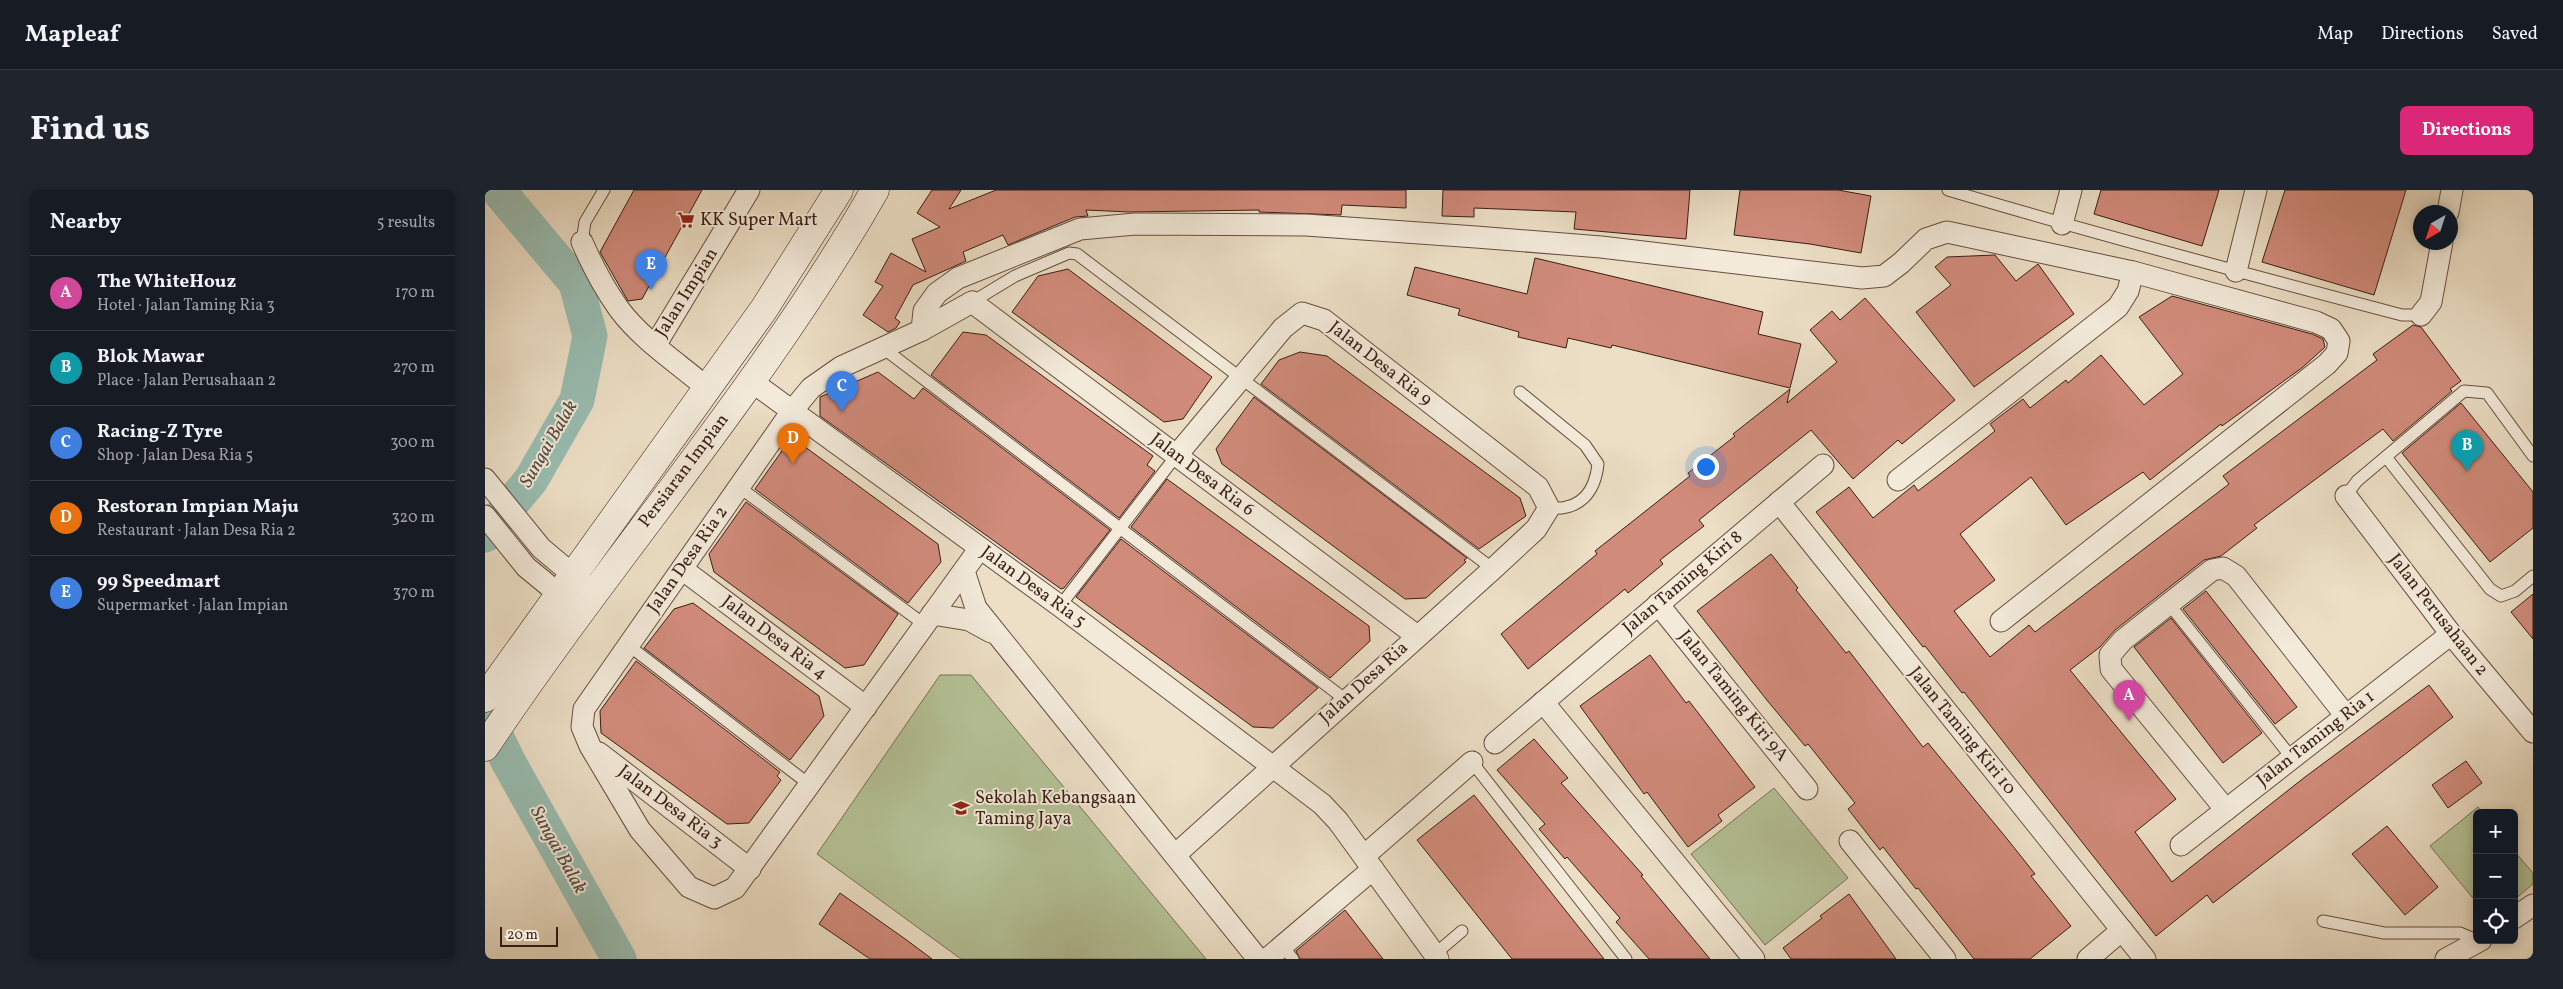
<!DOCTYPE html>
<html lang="en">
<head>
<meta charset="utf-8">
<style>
	body { margin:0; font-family:Vollkorn,serif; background:#20242c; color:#f1f3f6 }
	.controls { position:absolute; right:15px; bottom:15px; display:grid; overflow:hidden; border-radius:8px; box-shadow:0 2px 12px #0003 }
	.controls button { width:45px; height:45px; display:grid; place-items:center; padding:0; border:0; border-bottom:1px solid #363941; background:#171b24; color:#f1f3f6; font:25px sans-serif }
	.compass { position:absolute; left:1928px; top:15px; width:45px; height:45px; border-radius:50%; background:#171b24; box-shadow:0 2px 12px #0003; rotate:219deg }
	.scale { position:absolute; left:15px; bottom:12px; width:58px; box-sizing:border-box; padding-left:5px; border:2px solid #3a1e14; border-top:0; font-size:14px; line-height:18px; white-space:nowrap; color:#3a1e14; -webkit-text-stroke:4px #f3eada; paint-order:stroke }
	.you { position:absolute; left:1220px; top:276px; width:18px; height:18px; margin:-12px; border:4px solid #fff; border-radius:50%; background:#1a73e8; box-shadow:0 0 0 8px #1a73e833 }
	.badge { display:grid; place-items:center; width:32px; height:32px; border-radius:50%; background:#db2777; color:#fff; font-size:16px; font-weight:700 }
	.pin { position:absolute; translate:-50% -41px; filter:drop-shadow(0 1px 2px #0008) }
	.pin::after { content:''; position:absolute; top:26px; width:18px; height:15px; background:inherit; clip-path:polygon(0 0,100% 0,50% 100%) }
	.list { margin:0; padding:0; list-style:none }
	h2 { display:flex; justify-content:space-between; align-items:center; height:65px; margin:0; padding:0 20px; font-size:21px }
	h2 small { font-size:16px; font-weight:400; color:#9ea1a6 }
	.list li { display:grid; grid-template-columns:32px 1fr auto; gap:15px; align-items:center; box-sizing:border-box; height:75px; padding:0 20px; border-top:1px solid #363941 }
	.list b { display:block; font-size:19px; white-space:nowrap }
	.list p { margin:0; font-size:16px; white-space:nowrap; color:#9ea1a6 }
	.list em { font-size:16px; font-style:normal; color:#9ea1a6 }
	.icon { flex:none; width:28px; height:28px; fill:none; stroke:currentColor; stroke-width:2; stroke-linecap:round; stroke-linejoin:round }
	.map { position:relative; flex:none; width:2048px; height:769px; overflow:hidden; border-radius:8px }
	header { display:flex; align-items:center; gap:30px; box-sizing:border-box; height:70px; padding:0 25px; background:#171b24; border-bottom:1px solid #363941 }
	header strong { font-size:24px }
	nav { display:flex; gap:28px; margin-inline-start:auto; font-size:18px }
	.intro { display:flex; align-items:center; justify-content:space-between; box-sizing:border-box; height:120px; padding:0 30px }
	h1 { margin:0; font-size:35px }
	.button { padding:12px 22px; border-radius:8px; background:#db2777; color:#fff; font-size:18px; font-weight:700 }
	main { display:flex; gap:30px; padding:0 30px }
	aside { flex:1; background:#171b24; border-radius:8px; box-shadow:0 2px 12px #0003 }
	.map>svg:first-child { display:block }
</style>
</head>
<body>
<header>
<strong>Mapleaf</strong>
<nav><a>Map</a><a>Directions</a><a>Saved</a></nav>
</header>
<div class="intro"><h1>Find us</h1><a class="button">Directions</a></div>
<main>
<aside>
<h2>Nearby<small>5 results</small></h2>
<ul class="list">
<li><span class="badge" style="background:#d1479c">A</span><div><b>The WhiteHouz</b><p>Hotel · Jalan Taming Ria 3</p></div><em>170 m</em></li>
<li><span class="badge" style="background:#0f9aa8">B</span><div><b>Blok Mawar</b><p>Place · Jalan Perusahaan 2</p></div><em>270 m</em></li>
<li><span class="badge" style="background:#3f7fe0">C</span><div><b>Racing-Z Tyre</b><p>Shop · Jalan Desa Ria 5</p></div><em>300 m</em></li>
<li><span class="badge" style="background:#e8710a">D</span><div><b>Restoran Impian Maju</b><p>Restaurant · Jalan Desa Ria 2</p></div><em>320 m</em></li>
<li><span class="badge" style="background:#3f7fe0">E</span><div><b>99 Speedmart</b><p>Supermarket · Jalan Impian</p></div><em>370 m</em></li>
</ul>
</aside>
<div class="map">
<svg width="2048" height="769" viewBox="0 0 2048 769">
	<rect width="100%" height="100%" fill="#ecdfc6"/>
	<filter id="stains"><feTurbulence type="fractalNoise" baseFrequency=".004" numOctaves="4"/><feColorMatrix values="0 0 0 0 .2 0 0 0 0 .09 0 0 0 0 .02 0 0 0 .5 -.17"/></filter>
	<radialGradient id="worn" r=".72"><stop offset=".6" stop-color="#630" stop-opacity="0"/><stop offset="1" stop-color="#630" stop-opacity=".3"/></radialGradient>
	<g fill="#b4c297" stroke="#777056">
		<polygon points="455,485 486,485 721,769 476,769 332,664"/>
		<polygon points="1289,598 1363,688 1280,755 1206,664"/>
		<polygon points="1993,617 1998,623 1992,623 1992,713 1945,656"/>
		<polygon points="2029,661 2048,683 2048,694 2029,710"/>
	</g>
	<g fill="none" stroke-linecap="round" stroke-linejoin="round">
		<g stroke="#99bdb1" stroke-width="35">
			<polyline points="0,345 46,290 92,210 105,146 91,93 13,0"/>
			<polyline points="0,523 24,573 134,769"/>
		</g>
	</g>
	<g fill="#d18b7b" stroke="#3a1e14">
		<polygon points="149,0 217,0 157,109 143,111 115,62"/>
		<polygon points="447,0 476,0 464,19 511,0 921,0 921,18 857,15 856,25 774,22 774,20 644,22 601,20 603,26 590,27 523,55 518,45 478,62 481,71 428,95 410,128 415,132 411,138 403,142 378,125 398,96 390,92 406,63 441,82 427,49 455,37 432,23"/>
		<polygon points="958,0 1205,0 1201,49 1089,39 1091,22 989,18 989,27 957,26"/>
		<polygon points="1255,0 1353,0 1386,6 1376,63 1325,54 1249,45"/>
		<polygon points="1616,0 1734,0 1717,56 1609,24"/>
		<polygon points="1800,0 1921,0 1889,105 1777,72"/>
		<polygon points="1510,65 1531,91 1553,74 1589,124 1489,197 1431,122 1466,95 1450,77 1462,67"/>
		<polygon points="1050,68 1278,122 1273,144 1316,154 1305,198 1127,155 1126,158 1083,148 1081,158 1033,147 1034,142 973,125 975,119 922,105 930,77 1042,104"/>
		<polygon points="583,79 727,187 698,229 679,232 527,122 553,86"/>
		<polygon points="1687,106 1827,144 1838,149 1840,157 1818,177 1737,236 1736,234 1665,290 1658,282 1581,335 1546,287 1475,344 1510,390 1469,421 1505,467 1544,435 1550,442 1744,294 1738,286 1892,170 1888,164 1928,135 1936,137 1976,191 1965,199 1967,201 1908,251 1898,239 1769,335 1772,338 1736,366 1719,370 1630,440 1615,457 1585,480 1691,609 1650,642 1687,692 1820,587 1944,495 1968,527 1728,713 1722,705 1671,746 1479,502 1477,503 1440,456 1438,457 1331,322 1364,297 1388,328 1429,295 1433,301 1472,271 1510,241 1505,234 1538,209 1545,218 1581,190 1583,193 1616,165 1659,215 1698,184 1654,127"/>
		<polygon points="1380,108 1470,210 1417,254 1413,250 1368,289 1326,240 1214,330 1219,336 1175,370 1178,374 1143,403 1140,399 1043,479 1016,444 1112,364 1110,361 1205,286 1203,283 1250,246 1248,244 1305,199 1302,213 1352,172 1325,140 1347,121 1355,130"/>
		<polygon points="478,142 501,145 668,266 662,275 670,281 634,328 446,185"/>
		<polygon points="815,162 842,166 1035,308 1041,326 994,359 776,194 794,170"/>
		<polygon points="393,182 429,209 438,198 625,340 579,398 576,399 335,226 335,207"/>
		<polygon points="769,207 982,368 979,370 981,372 941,408 920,409 737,274 731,259"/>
		<polygon points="1976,213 2048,302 2048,338 2005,372 1917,263"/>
		<polygon points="316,254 453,354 456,372 423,413 270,299 299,258"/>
		<polygon points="682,289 884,436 885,451 845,488 646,337"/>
		<polygon points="261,312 413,424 379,475 360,478 229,382 224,364"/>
		<polygon points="636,349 833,498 788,538 768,537 591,407"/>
		<polygon points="1286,364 1313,398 1311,400 1361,463 1364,461 1438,557 1443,553 1523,650 1550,684 1546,686 1586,736 1545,769 1489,769 1433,698 1431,699 1398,657 1395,660 1363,619 1370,613 1323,554 1320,556 1281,509 1212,421"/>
		<polygon points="1721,401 1812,517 1790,534 1698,419"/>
		<polygon points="2048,404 2048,449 2026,422"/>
		<polygon points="208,413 334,506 339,526 305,570 159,458 189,419"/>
		<polygon points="1686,428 1777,543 1738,573 1649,457"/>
		<polygon points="1165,465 1201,513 1204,511 1270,597 1233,625 1237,631 1203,657 1162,602 1159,604 1095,516"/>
		<polygon points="151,471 295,582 292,586 296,590 264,633 242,634 116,543 115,521"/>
		<polygon points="1049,549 1083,588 1076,593 1158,685 1156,686 1225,769 1164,769 1131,732 1135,728 1082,667 1080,669 1054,639 1060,634 1012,580"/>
		<polygon points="1981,571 1997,593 1963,618 1947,595"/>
		<polygon points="989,605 1119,769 1027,769 932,650"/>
		<polygon points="1902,636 1953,697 1920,725 1867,664"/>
		<polygon points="355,703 423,751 447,769 385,769 334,734"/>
		<polygon points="1364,704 1411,769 1306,769 1298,758 1337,728 1335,726"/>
		<polygon points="860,720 898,769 815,769 811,761"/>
	</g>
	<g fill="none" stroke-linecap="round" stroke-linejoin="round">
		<g stroke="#664e40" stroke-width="13">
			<g id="lane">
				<path d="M1463 0C1614 45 1765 85 1917 125H1936"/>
				<polyline points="97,52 100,32 119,0"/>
				<polyline points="487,112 530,86 584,63 592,64 1008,379"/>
				<polyline points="398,158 861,510"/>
				<path d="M1035 202 1100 255 1113 274C1110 302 1095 321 1064 318"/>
				<polyline points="1901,267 2005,399 2016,406 2030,401 2048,386"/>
				<polyline points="254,297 440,435"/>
				<polyline points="1861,306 1872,291 1979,201 2002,203 2048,266"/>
				<polyline points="1684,414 1807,568"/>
				<polyline points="575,416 691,266"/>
				<polyline points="143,455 325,595"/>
				<polyline points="987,572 1141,769"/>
				<polyline points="1838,731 1899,743 1975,743 1992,750"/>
				<polyline points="798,756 808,769"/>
				<polyline points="950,764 977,741"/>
			</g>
		</g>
		<g stroke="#664e40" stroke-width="23">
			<g id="street">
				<polyline points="1963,22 1967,0"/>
				<polyline points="1577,34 1586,0"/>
				<path d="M97 52C107 75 119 98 134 119 157 150 193 173 222 198"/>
				<polyline points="1751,81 1771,0"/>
				<polyline points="1936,125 1946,112 1957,52"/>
				<polyline points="437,140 439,121 452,103 473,88 595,39 650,34 821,35 991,47 1116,57 1377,88 1399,86 1416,73 1441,49 1462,42 1648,82 1831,132 1846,139 1854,151 1852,163 1842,174 1516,431"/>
				<polyline points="171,154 264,0"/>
				<polyline points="266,191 575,416 837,614 853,631 953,769"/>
				<polyline points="0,289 56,358 99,394"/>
				<polyline points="1413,290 1633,117 1643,101 1648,82"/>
				<polyline points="1861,306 1966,444 2048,542"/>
				<polyline points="1294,312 1660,769"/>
				<polyline points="0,326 41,377 86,414"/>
				<polyline points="495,358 250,698 229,708 204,697 155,640 105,556 97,537 99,519 307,221 326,198 356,177 437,140 487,112 932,446"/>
				<polyline points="197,379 381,517"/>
				<polyline points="479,381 491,418 773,769"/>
				<polyline points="1173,414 1322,599"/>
				<polyline points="447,424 484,430 506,442"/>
				<polyline points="1058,512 1269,769"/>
				<polyline points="1010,553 1338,275"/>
				<polyline points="114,563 265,679"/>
				<polyline points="1741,620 1626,479 1625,465 1638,450 1727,380 1738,378 1751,386 1861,526"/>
				<polyline points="1365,651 1460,769"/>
				<polyline points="1696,655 1966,444"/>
				<polyline points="690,665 1008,379 1051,339 1064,318 1053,297 839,130 817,123 798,138 691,266"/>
				<polyline points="879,666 987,572"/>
				<polyline points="2029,728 2048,715"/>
				<polyline points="782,769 888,679"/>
				<polyline points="1603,769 1637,740"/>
				<polyline points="1961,769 1996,750"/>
			</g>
		</g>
		<g stroke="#3a1e14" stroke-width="29">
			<g id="secondary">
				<polyline points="0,508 279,119 354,0"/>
				<path d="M0 557C126 368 278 197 390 0"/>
			</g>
		</g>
		<use href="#lane" stroke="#f3eada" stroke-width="11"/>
		<use href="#street" stroke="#f3eada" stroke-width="21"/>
		<use href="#secondary" stroke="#f3eada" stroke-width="28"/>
	</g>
	<defs>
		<g id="supermarket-bare" transform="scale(1.35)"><path d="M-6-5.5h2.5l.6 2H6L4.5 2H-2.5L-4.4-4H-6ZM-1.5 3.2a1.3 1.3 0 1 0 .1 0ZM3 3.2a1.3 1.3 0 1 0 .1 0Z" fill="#8f2418" stroke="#f3eada" stroke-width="2.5" paint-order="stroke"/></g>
		<g id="school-bare" transform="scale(1.35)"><path d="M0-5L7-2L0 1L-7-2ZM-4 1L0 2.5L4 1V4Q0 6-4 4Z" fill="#8f2418" stroke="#f3eada" stroke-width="2.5" paint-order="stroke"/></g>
	</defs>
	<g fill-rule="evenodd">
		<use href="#supermarket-bare" x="201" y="30"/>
		<use href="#school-bare" x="476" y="618"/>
	</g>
	<g text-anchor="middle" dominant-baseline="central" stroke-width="4" stroke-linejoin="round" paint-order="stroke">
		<g font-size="18" fill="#3a1e14" stroke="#f3eada" text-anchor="start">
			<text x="215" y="30">KK Super Mart</text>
			<text x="490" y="608">Sekolah Kebangsaan<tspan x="490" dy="21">Taming Jaya</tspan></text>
		</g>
		<g font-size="18" fill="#3a1e14" stroke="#f3eada">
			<text transform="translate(202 103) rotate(-58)">Jalan Impian</text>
			<text transform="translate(895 174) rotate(38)">Jalan Desa Ria 9</text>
			<text transform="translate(199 281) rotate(-53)">Persiaran Impian</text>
			<text transform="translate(717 285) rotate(37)">Jalan Desa Ria 6</text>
			<text transform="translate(203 370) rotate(-55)">Jalan Desa Ria 2</text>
			<text transform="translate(1198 393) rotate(-40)">Jalan Taming Kiri 8</text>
			<text transform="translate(548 397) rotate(36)">Jalan Desa Ria 5</text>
			<text transform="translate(1953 425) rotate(52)">Jalan Perusahaan 2</text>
			<text transform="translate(289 448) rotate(37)">Jalan Desa Ria 4</text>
			<text transform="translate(879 493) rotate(-42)">Jalan Desa Ria</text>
			<text transform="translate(1248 506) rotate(51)">Jalan Taming Kiri 9A</text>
			<text transform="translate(1477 541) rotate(51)">Jalan Taming Kiri 10</text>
			<text transform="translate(1831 549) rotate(-38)">Jalan Taming Ria 1</text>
			<text transform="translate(185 617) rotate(37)">Jalan Desa Ria 3</text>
		</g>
		<g font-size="19" font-style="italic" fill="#564e43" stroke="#f3eada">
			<text transform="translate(64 254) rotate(-60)">Sungai Balak</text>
			<text transform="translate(73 660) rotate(61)">Sungai Balak</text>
		</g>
	</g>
	<rect width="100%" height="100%" filter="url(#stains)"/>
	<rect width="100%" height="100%" fill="url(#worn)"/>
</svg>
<div class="controls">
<button>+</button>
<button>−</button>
<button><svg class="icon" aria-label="locate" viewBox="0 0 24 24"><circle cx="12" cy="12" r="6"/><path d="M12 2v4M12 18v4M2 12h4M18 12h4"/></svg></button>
</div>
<svg class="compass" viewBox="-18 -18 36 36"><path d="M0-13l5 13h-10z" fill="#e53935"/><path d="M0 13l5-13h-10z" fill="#9ea1a6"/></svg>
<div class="scale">20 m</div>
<div class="you"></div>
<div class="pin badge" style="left:1644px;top:531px;background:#d1479c">A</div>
<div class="pin badge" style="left:1982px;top:281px;background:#0f9aa8">B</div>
<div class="pin badge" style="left:357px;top:222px;background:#3f7fe0">C</div>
<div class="pin badge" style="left:308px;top:274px;background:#e8710a">D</div>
<div class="pin badge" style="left:166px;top:100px;background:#3f7fe0">E</div>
</div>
</main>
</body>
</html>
